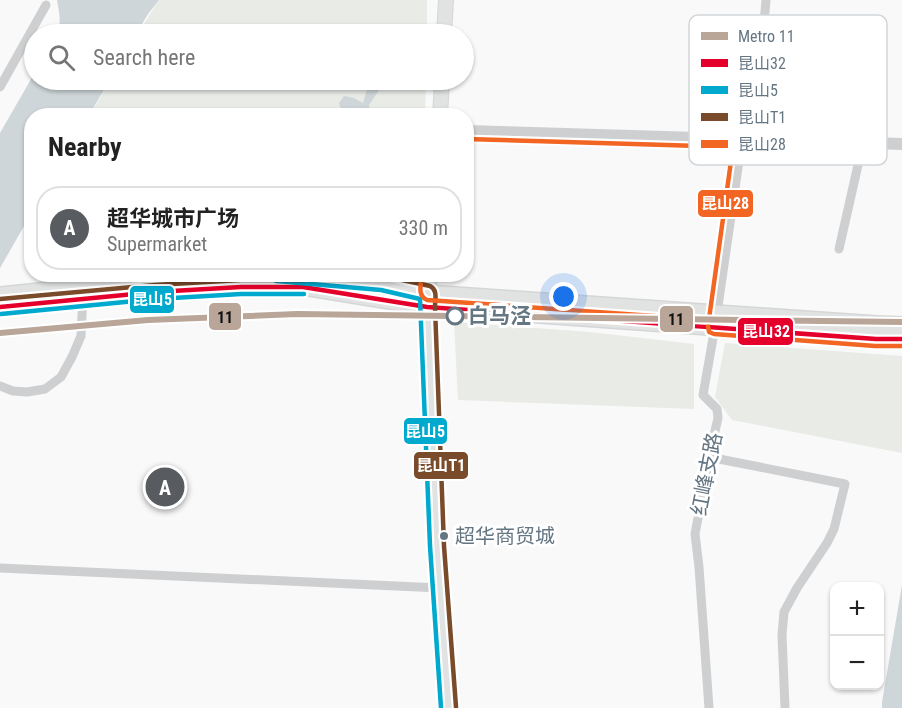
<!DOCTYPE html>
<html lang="en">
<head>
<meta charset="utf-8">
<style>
	body { margin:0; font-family:"Roboto Condensed","Noto Sans SC",sans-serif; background:#f6f6f6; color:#222 }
	.controls { position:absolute; right:18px; bottom:18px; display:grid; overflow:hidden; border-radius:12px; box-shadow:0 2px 4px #0004 }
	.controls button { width:54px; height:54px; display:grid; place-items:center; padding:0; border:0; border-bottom:2px solid #e0e0e0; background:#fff; color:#222; font:30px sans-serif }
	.you { position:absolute; left:564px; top:297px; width:21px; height:21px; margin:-15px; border:4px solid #fff; border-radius:50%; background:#1a73e8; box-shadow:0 0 0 9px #1a73e833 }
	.badge { display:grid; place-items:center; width:39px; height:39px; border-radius:50%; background:#585c60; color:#fff; font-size:20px; font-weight:700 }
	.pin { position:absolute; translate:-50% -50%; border:3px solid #fff; box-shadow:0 2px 6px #0006 }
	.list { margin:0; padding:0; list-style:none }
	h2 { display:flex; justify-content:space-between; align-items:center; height:78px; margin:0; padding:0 24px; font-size:26px }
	h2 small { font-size:20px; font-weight:400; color:#767676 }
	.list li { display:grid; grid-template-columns:39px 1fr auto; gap:18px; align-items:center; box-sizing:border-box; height:84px; margin:0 12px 12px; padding:0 12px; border:2px solid #e0e0e0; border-radius:24px }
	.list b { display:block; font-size:22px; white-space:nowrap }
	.list p { margin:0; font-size:20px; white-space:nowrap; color:#767676 }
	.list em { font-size:20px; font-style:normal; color:#767676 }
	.icon { flex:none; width:33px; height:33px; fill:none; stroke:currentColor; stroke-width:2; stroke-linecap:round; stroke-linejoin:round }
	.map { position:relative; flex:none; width:902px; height:708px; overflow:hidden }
	.search { position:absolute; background:#fff; box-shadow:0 2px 4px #0004; left:24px; top:24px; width:450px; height:66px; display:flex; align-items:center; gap:15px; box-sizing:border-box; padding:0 21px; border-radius:33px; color:#767676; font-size:22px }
	.panel { position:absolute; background:#fff; box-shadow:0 2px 4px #0004; left:24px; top:108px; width:450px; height:174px; border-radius:24px }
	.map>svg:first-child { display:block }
</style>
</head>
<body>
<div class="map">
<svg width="902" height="708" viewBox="0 0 902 708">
	<rect width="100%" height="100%" fill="#f9f9f9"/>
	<g fill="#e8ebe6">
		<polygon points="160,0 427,0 427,34 138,34 158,1"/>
		<polygon points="111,80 426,80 425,115 89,116"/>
		<polygon points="454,322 590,332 694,344 694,409 458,400"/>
		<polygon points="725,343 902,356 902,453 732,420 715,397"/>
	</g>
	<g fill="#ced6d9">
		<path d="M57 0H159L148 14 136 34H57C62 23 59 12 57 0Z"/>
		<polygon points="34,74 34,80 110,80 89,115 32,116 31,214 0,268 0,133"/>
		<polygon points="372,80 385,81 369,105 370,115 339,115 342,113 339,103 344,96 354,98 363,103 369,83"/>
		<polygon points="902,585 902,708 882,708 882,702"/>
	</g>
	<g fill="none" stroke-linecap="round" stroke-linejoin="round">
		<g stroke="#d5d6d7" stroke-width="16">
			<g id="secondary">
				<polyline points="444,34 446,0"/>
				<polyline points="440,116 442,80"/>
				<polyline points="430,274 427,307 437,546 449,708"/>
			</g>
		</g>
		<g stroke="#d5d6d7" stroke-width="18">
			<g id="primary">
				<polyline points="277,274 382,283 428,293 877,324 902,325"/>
				<polyline points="154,279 226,274"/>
				<polyline points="155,292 241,287 303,287 427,307 876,339 902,339"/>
			</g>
		</g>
		<g stroke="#cecfd0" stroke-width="9">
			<polyline points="0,87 46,5"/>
			<polyline points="839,249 863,143"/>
			<polyline points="0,386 13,391 27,392 45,389 61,377 72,357 81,336 84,274"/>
			<polyline points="709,457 845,484 834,529 827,543 797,588 784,612 782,635 785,708"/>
			<polyline points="0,568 440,588"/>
			<polyline points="709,708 699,567 695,534 710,453 718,418 717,409 703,395 715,327 742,140 758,92 766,0"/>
		</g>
		<polyline stroke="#cecfd0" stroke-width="12" points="466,131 902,144"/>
		<use href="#secondary" stroke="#e1e2e2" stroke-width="14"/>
		<use href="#primary" stroke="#e1e2e2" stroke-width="15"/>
		<g stroke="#d5d6d7" stroke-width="18" stroke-linecap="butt">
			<g id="primary-bridge">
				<polyline points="0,295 154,279"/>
				<polyline points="0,307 155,292"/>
			</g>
		</g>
		<use href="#primary-bridge" stroke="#e1e2e2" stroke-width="15"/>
		<g stroke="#fff" stroke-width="9">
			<polyline id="bus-1" points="0,307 155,292 241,287 303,287 427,307 876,339 902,339"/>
		</g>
		<g stroke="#fff" stroke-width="9">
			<g id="bus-2">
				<polyline points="276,281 381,290 420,299 430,546 441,708"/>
				<polyline points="1,314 156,299 241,294 304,294"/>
			</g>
		</g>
		<g stroke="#fff" stroke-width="9">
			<g id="bus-3">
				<path d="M371 274 384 276 430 286C438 290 435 299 435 307L444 546 456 707"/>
				<polyline points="0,299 155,285 241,280 304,280"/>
			</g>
		</g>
		<g stroke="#fff" stroke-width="9">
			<g id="bus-4">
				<polyline points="466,139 733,147 708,326 709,332 714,334 875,346 902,346"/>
				<path d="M422 274C421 284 417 296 427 300L739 322"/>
			</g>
		</g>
		<use href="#bus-1" stroke="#e4002b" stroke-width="4.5"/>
		<use href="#bus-2" stroke="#00a9ce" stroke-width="4.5"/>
		<use href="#bus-3" stroke="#7a4b2a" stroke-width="4.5"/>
		<use href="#bus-4" stroke="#f26522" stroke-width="4.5"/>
		<g stroke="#fff" stroke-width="10">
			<polyline id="metro-1" points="0,333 148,320 297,314 902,322"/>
		</g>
		<use href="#metro-1" stroke="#b9a698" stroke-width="6"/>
	</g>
	<circle fill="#fff" stroke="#657683" stroke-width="3" cx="455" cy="316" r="8"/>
	<circle fill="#657683" stroke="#fff" stroke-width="2" cx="444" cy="536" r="5"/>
	<g text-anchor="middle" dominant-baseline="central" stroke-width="6" stroke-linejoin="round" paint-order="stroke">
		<g font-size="20" fill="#657683" stroke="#fff" text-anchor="start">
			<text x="455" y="536">超华商贸城</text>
		</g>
		<g font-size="21" font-weight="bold" fill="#657683" stroke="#fff" text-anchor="start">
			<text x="468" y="316">白马泾</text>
		</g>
		<g font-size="21" fill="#657683" stroke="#fff">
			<text transform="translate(707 474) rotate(-79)">红峰支路</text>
		</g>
	</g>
	<rect x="689" y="15" width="198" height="150" rx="9" fill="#fff" stroke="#d1d6da" stroke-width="1.5"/>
	<rect x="701" y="32" width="27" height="8" fill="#b9a698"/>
	<rect x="701" y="59" width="27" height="8" fill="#e4002b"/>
	<rect x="701" y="86" width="27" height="8" fill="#00a9ce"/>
	<rect x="701" y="113" width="27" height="8" fill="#7a4b2a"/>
	<rect x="701" y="140" width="27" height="8" fill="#f26522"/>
	<g font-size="16" fill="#657683">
		<text x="738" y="42">Metro 11</text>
		<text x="738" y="69">昆山32</text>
		<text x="738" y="96">昆山5</text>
		<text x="738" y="123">昆山T1</text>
		<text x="738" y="150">昆山28</text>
	</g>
	<g stroke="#fff" stroke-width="2">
		<rect x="697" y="189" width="57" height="29" rx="6" fill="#f26522"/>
		<rect x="129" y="285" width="46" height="29" rx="6" fill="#00a9ce"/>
		<rect x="208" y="302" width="34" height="29" rx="6" fill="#b9a698"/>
		<rect x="659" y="305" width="35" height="28" rx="6" fill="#b9a698"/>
		<rect x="737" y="317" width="57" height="29" rx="6" fill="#e4002b"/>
		<rect x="403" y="417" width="45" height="28" rx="6" fill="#00a9ce"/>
		<rect x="413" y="451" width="56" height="29" rx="6" fill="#7a4b2a"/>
	</g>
	<g font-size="16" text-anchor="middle" font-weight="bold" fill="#fff">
		<text x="725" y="209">昆山28</text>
		<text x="152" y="305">昆山5</text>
		<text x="766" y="337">昆山32</text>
		<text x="425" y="437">昆山5</text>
		<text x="441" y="471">昆山T1</text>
	</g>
	<g font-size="16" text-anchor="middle" font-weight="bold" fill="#111">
		<text x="225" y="323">11</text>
		<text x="676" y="325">11</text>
	</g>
</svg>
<div class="controls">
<button>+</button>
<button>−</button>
</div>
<div class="you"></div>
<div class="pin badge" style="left:165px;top:487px">A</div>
<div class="search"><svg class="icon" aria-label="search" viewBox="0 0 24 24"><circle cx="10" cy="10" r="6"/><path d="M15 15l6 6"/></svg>Search here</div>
<section class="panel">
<h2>Nearby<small></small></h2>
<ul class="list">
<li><span class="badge">A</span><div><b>超华城市广场</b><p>Supermarket</p></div><em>330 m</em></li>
</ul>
</section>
</div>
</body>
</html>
